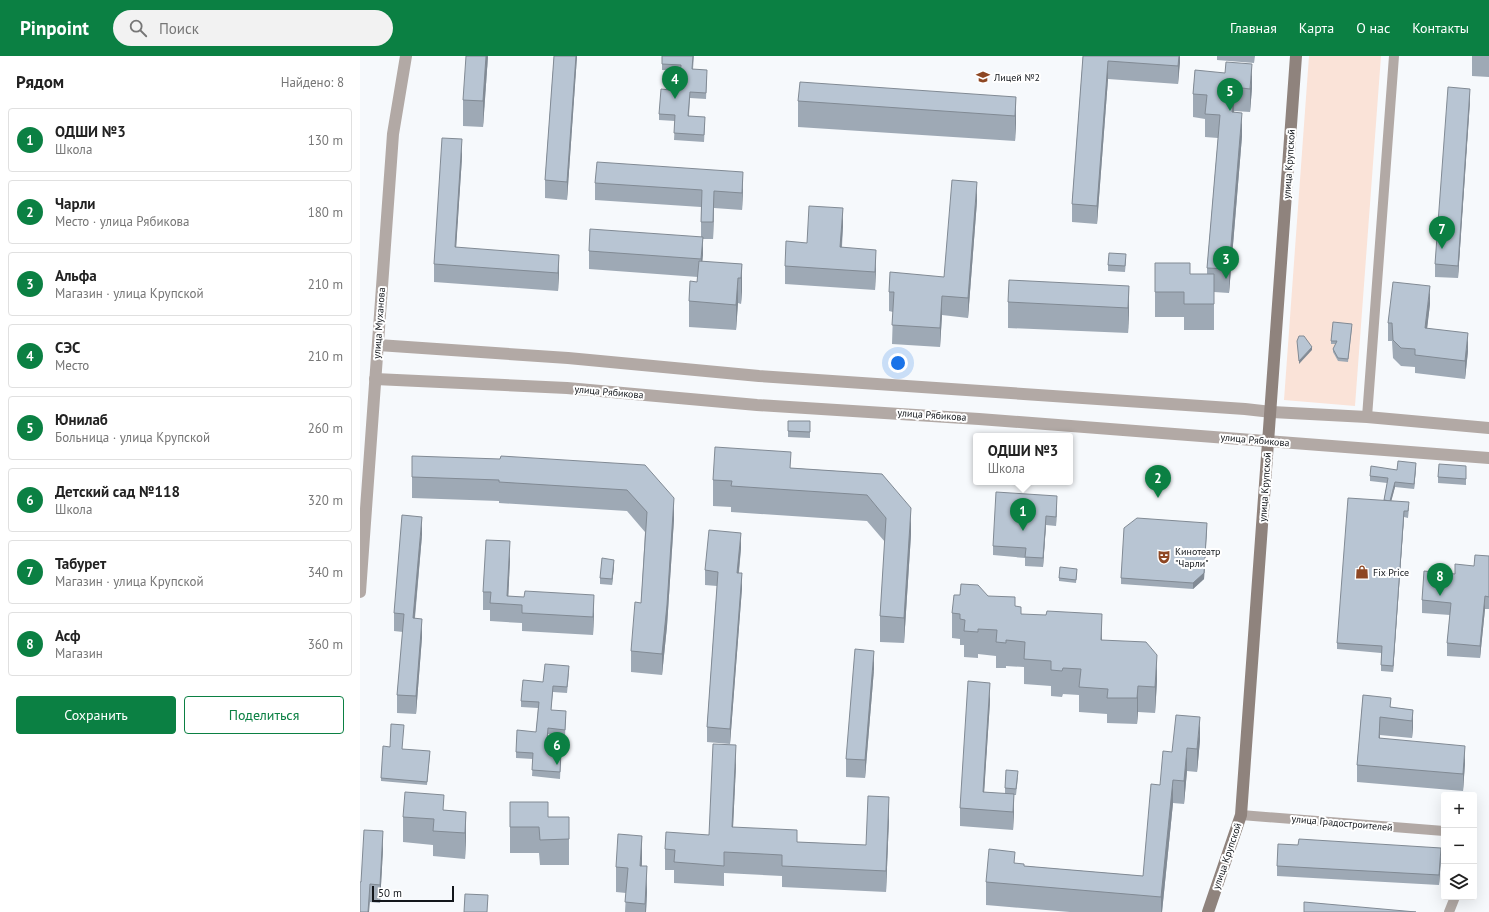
<!DOCTYPE html>
<html lang="ru">
<head>
<meta charset="utf-8">
<style>
	body { margin:0; font-family:"PT Sans",sans-serif; background:#f2f2f2; color:#222 }
	.controls { position:absolute; right:12px; bottom:12px; display:grid; overflow:hidden; border-radius:4px; box-shadow:0 4px 16px #0002 }
	.controls button { width:36px; height:36px; display:grid; place-items:center; padding:0; border:0; border-bottom:1px solid #e0e0e0; background:#fff; color:#222; font:20px sans-serif }
	.scale { position:absolute; left:12px; bottom:10px; width:82px; box-sizing:border-box; padding-left:4px; border:2px solid #12161b; border-top:0; font-size:11px; line-height:14px; white-space:nowrap; color:#12161b; -webkit-text-stroke:3px #fff; paint-order:stroke }
	.you { position:absolute; left:538px; top:307px; width:14px; height:14px; margin:-10px; border:3px solid #fff; border-radius:50%; background:#1a73e8; box-shadow:0 0 0 6px #1a73e833 }
	.badge { display:grid; place-items:center; width:26px; height:26px; border-radius:50%; background:#0b8043; color:#fff; font-size:13px; font-weight:700 }
	.pin { position:absolute; translate:-50% -33px; filter:drop-shadow(0 1px 2px #0008) }
	.pin::after { content:''; position:absolute; top:21px; width:14px; height:12px; background:inherit; clip-path:polygon(0 0,100% 0,50% 100%) }
	.popup { position:absolute; left:613px; top:377px; width:100px; height:52px; box-sizing:border-box; display:grid; place-content:center; border-radius:4px; background:#fff; filter:drop-shadow(0 1px 3px #0005); font-size:13px; white-space:nowrap; color:#767676 }
	.popup b { font-size:15px; color:#222 }
	.popup::after { content:''; position:absolute; left:50%; top:100%; margin-left:-8px; border:8px solid transparent; border-top-color:#fff }
	.list { margin:0; padding:0; list-style:none }
	h2 { display:flex; justify-content:space-between; align-items:center; height:52px; margin:0; padding:0 16px; font-size:17px }
	h2 small { font-size:13px; font-weight:400; color:#767676 }
	.list li { display:grid; grid-template-columns:26px 1fr auto; gap:12px; align-items:center; box-sizing:border-box; height:64px; margin:0 8px 8px; padding:0 8px; border:1px solid #e0e0e0; border-radius:4px }
	.list b { display:block; font-size:15px; white-space:nowrap }
	.list p { margin:0; font-size:13px; white-space:nowrap; color:#767676 }
	.list em { font-size:13px; font-style:normal; color:#767676 }
	.actions { display:flex; gap:8px; padding:12px 16px }
	.actions a { flex:1; padding:9px 0; border:1px solid #0b8043; border-radius:4px; text-align:center; font-size:14px; color:#0b8043 }
	.actions .main { background:#0b8043; color:#fff }
	.icon { flex:none; width:22px; height:22px; fill:none; stroke:currentColor; stroke-width:2; stroke-linecap:round; stroke-linejoin:round }
	.map { position:relative; flex:none; width:1129px; height:856px; overflow:hidden }
	header { display:flex; align-items:center; gap:24px; box-sizing:border-box; height:56px; padding:0 20px; background:#0b8043; color:#fff }
	header strong { font-size:19px }
	nav { display:flex; gap:22px; margin-inline-start:auto; font-size:14px }
	.search { width:280px; height:36px; background:#f2f2f2; display:flex; align-items:center; gap:10px; box-sizing:border-box; padding:0 14px; border-radius:22px; color:#767676; font-size:15px }
	main { display:flex }
	aside { flex:1; background:#fff }
	.map>svg:first-child { display:block }
</style>
</head>
<body>
<header>
<strong>Pinpoint</strong>
<div class="search"><svg class="icon" aria-label="search" viewBox="0 0 24 24"><circle cx="10" cy="10" r="6"/><path d="M15 15l6 6"/></svg>Поиск</div>
<nav><a>Главная</a><a>Карта</a><a>О нас</a><a>Контакты</a></nav>
</header>
<main>
<aside>
<h2>Рядом<small>Найдено: 8</small></h2>
<ul class="list">
<li><span class="badge">1</span><div><b>ОДШИ №3</b><p>Школа</p></div><em>130 m</em></li>
<li><span class="badge">2</span><div><b>Чарли</b><p>Место · улица Рябикова</p></div><em>180 m</em></li>
<li><span class="badge">3</span><div><b>Альфа</b><p>Магазин · улица Крупской</p></div><em>210 m</em></li>
<li><span class="badge">4</span><div><b>СЭС</b><p>Место</p></div><em>210 m</em></li>
<li><span class="badge">5</span><div><b>Юнилаб</b><p>Больница · улица Крупской</p></div><em>260 m</em></li>
<li><span class="badge">6</span><div><b>Детский сад №118</b><p>Школа</p></div><em>320 m</em></li>
<li><span class="badge">7</span><div><b>Табурет</b><p>Магазин · улица Крупской</p></div><em>340 m</em></li>
<li><span class="badge">8</span><div><b>Асф</b><p>Магазин</p></div><em>360 m</em></li>
</ul>
<div class="actions"><a class="main">Сохранить</a><a>Поделиться</a></div>
</aside>
<div class="map">
<svg width="1129" height="856" viewBox="0 0 1129 856">
	<rect width="100%" height="100%" fill="#f6f9fc"/>
	<polygon fill="#fae3d8" points="949,0 1021,0 995,350 924,344"/>
	<g fill="none" stroke-linecap="round" stroke-linejoin="round">
		<g stroke="#b2a9a5" stroke-width="10">
			<polyline points="1007,361 1034,0"/>
			<polyline points="881,759 1084,775"/>
			<polyline points="1089,856 1095,841"/>
		</g>
		<g stroke="#b2a9a5" stroke-width="12">
			<polyline points="18,289 208,302 399,320 885,353 912,356 1007,361 1129,372"/>
			<polyline points="15,323 207,332 397,349 619,363 1129,402"/>
			<polyline points="0,536 33,78 46,0"/>
		</g>
		<polyline stroke="#8f837d" stroke-width="12" points="848,856 881,759 936,0"/>
	</g>
	<g fill="#9ea9b5">
		<polygon points="128,0 123,71 103,70 103,44"/>
		<polygon points="194,0 217,0 207,144 185,142 185,124"/>
		<polygon points="302,0 334,0 333,13 347,20 346,43 330,42 329,60 345,67 344,86 314,84 315,65 299,64 299,58 319,35 320,15 302,14"/>
		<polygon points="723,0 820,0 818,28 748,23 737,168 712,166 712,148"/>
		<polygon points="857,0 895,0 894,7 857,4"/>
		<polygon points="1112,0 1129,0 1129,21 1112,20"/>
		<polygon points="835,14 892,32 890,56 874,55 882,80 869,237 854,236 854,274 824,274 824,261 795,261 795,207 830,218 847,218 847,212 858,82 845,81 845,63 833,61 833,38"/>
		<polygon points="656,41 656,67 655,85 438,71 438,45"/>
		<polygon points="1110,45 1098,222 1075,221 1075,208"/>
		<polygon points="102,101 96,191 199,217 198,235 74,226 74,208"/>
		<polygon points="235,127 383,133 382,154 354,152 353,183 343,183 342,206 382,208 382,234 381,248 378,247 376,274 329,271 329,245 337,226 338,221 229,213 229,195 341,181 341,151 235,144"/>
		<polygon points="617,145 608,262 582,259 580,291 532,288 533,256 529,255 529,236 584,221"/>
		<polygon points="483,170 482,191 516,212 515,234 425,228 425,210 447,187"/>
		<polygon points="766,205 765,216 748,215 748,209"/>
		<polygon points="769,230 769,256 768,277 648,272 648,246"/>
		<polygon points="1070,248 1067,272 1108,295 1105,323 1055,317 1055,311 1041,310 1033,302 1032,285 1028,285 1028,267"/>
		<polygon points="992,271 988,306 978,305 973,296 973,293 976,288 971,288 971,285"/>
		<polygon points="428,365 450,365 450,382 428,381"/>
		<polygon points="285,409 314,463 307,570 302,619 271,616 271,595 281,547 285,476 267,455 139,447 139,445 52,442 52,421"/>
		<polygon points="431,412 522,418 551,478 544,587 520,586 520,560 525,486 507,465 371,456 371,451 353,450 353,424"/>
		<polygon points="1056,412 1054,433 1035,431 1031,445 1049,452 1048,462 1044,461 1033,616 1021,615 1021,597 977,593 977,587 1024,444 1027,427 1010,425 1010,420 1037,414"/>
		<polygon points="1106,416 1106,429 1078,427 1078,421"/>
		<polygon points="697,449 696,470 686,469 683,511 665,510 665,502 633,499 633,490"/>
		<polygon points="847,474 844,523 833,533 761,528 761,522"/>
		<polygon points="62,479 55,562 62,581 56,658 37,657 37,639 43,576 34,575 34,557"/>
		<polygon points="381,492 379,517 382,532 370,688 347,686 347,671 357,530 345,529 345,514"/>
		<polygon points="1129,500 1129,553 1125,553 1120,602 1087,600 1087,587 1090,559 1062,557 1062,544 1095,518 1114,510"/>
		<polygon points="150,503 148,540 234,557 233,579 162,575 162,567 130,565 130,554 123,554 123,536"/>
		<polygon points="254,510 252,529 240,528 240,522"/>
		<polygon points="717,516 716,527 699,525 699,522"/>
		<polygon points="628,540 655,550 661,558 742,584 797,625 795,657 778,656 777,668 747,667 747,658 719,656 719,639 703,638 702,641 691,640 691,630 664,628 664,611 646,610 646,612 636,612 636,600 618,598 618,602 604,601 604,589 600,589 600,583 592,582 592,557"/>
		<polygon points="514,613 505,722 486,721 486,703"/>
		<polygon points="209,617 207,637 193,636 191,654 206,661 205,680 188,678 187,695 201,702 200,723 172,720 173,703 156,702 156,696 176,676 178,652 161,651 161,645 183,626"/>
		<polygon points="1003,639 1031,651 1053,654 1053,671 1052,682 1020,679 1020,682 1105,707 1103,735 997,726 997,709"/>
		<polygon points="630,645 624,736 645,738 645,732 658,721 656,739 654,739 654,756 653,774 600,770 600,752"/>
		<polygon points="840,684 837,716 827,715 824,748 813,747 802,856 710,856 626,849 626,826 655,807 664,810 783,820 800,729 812,696"/>
		<polygon points="42,693 70,698 67,729 21,725 21,722"/>
		<polygon points="376,709 373,771 437,786 506,789 529,762 526,836 422,831 422,820 364,817 364,830 314,827 314,814 305,814 305,793 349,779"/>
		<polygon points="150,746 188,761 209,783 209,809 180,809 179,797 150,797"/>
		<polygon points="84,754 106,756 106,782 105,803 73,800 73,789 43,786 43,761"/>
		<polygon points="23,793 20,847 10,846 9,856 0,856 1,826"/>
		<polygon points="1081,802 1079,829 917,820 917,810"/>
		<polygon points="282,805 282,810 287,836 286,856 265,856 266,837 256,836 256,811"/>
	</g>
	<g fill="#818a94">
		<polygon points="126,0 128,0 123,71 123,45"/>
		<polygon points="216,0 217,0 207,144 207,126"/>
		<polygon points="819,0 820,0 820,7 818,28 818,10"/>
		<polygon points="748,5 748,23 737,168 737,150"/>
		<polygon points="892,8 892,32 890,56 890,33"/>
		<polygon points="874,31 874,55 872,79 872,56"/>
		<polygon points="1110,33 1110,45 1098,222 1098,210"/>
		<polygon points="656,41 656,67 655,85 655,60"/>
		<polygon points="882,57 882,80 869,237 869,213"/>
		<polygon points="102,83 102,101 95,209 95,191"/>
		<polygon points="383,116 383,133 382,154 382,137"/>
		<polygon points="617,126 617,145 608,262 608,242"/>
		<polygon points="354,135 354,152 353,183 353,166"/>
		<polygon points="483,152 483,170 480,209 480,191"/>
		<polygon points="343,181 343,199 341,221 341,203"/>
		<polygon points="516,194 516,212 515,234 515,216"/>
		<polygon points="199,199 199,217 198,235 198,217"/>
		<polygon points="382,208 382,234 381,248 381,222"/>
		<polygon points="378,222 378,247 376,274 376,249"/>
		<polygon points="769,230 769,256 768,277 768,252"/>
		<polygon points="1070,230 1070,248 1065,290 1065,272"/>
		<polygon points="582,240 582,259 580,291 580,272"/>
		<polygon points="1108,277 1108,295 1105,323 1105,305"/>
		<polygon points="952,291 952,294 939,308 939,305"/>
		<polygon points="1056,407 1056,412 1054,433 1054,428"/>
		<polygon points="1035,426 1035,431 1030,450 1030,445"/>
		<polygon points="697,440 697,449 696,470 696,461"/>
		<polygon points="314,442 314,463 307,570 302,619 302,598"/>
		<polygon points="551,452 551,478 544,587 544,562"/>
		<polygon points="1044,455 1044,461 1033,616 1033,610"/>
		<polygon points="686,460 686,469 683,511 683,502"/>
		<polygon points="62,461 62,479 53,580 53,562"/>
		<polygon points="847,467 844,523 833,533 833,527"/>
		<polygon points="381,477 381,492 377,532 377,517"/>
		<polygon points="150,485 150,503 148,548 147,540"/>
		<polygon points="254,504 254,510 252,529 252,523"/>
		<polygon points="382,517 382,532 370,688 370,673"/>
		<polygon points="234,539 234,557 233,579 233,561"/>
		<polygon points="1125,540 1125,553 1120,602 1120,590"/>
		<polygon points="742,558 742,583 741,609 741,584"/>
		<polygon points="62,563 62,581 56,658 56,640"/>
		<polygon points="514,595 514,613 505,722 505,704"/>
		<polygon points="797,599 797,625 795,657 795,631"/>
		<polygon points="630,627 630,645 623,754 623,736"/>
		<polygon points="778,630 778,656 777,668 777,642"/>
		<polygon points="1053,654 1053,671 1052,682 1052,665"/>
		<polygon points="840,661 840,684 837,716 837,693"/>
		<polygon points="1020,661 1020,679 1019,700 1019,682"/>
		<polygon points="376,689 376,709 372,792 372,771"/>
		<polygon points="1105,690 1105,707 1103,735 1103,718"/>
		<polygon points="827,692 827,715 824,748 824,725"/>
		<polygon points="813,724 813,747 802,856 801,856 801,841"/>
		<polygon points="654,738 654,756 653,774 653,756"/>
		<polygon points="529,741 529,762 526,836 526,815"/>
		<polygon points="106,756 106,782 105,803 105,777"/>
		<polygon points="23,775 23,793 20,847 20,829"/>
		<polygon points="282,780 282,805 280,835 280,810"/>
		<polygon points="1081,792 1081,802 1079,829 1079,819"/>
		<polygon points="287,810 287,836 286,856 285,856"/>
		<polygon points="10,828 9,856 8,856"/>
	</g>
	<g fill="#b8c5d3" stroke="#818a94">
		<polygon points="106,0 126,0 123,45 103,44"/>
		<polygon points="194,0 216,0 207,126 185,124"/>
		<polygon points="302,0 333,0 332,13 347,14 346,37 330,36 328,60 345,61 344,79 314,77 315,59 299,58 301,33 319,35 321,9 302,8"/>
		<polygon points="723,0 819,0 818,10 748,5 737,150 712,148"/>
		<polygon points="866,6 892,8 890,33 874,31 872,56 882,57 869,213 847,212 860,59 845,58 847,39 833,38 835,14 865,17"/>
		<polygon points="440,26 656,41 655,60 438,45"/>
		<polygon points="1088,31 1110,33 1098,210 1075,208"/>
		<polygon points="82,82 102,83 95,191 199,199 198,217 74,208"/>
		<polygon points="237,106 383,116 382,137 354,135 353,166 341,166 342,134 235,127"/>
		<polygon points="592,124 617,126 608,242 582,240 580,272 532,269 534,236 529,236 530,216 584,221"/>
		<polygon points="449,150 483,152 480,191 516,194 515,216 425,210 426,185 447,187"/>
		<polygon points="230,173 343,181 341,203 229,195"/>
		<polygon points="749,197 766,198 765,210 748,209"/>
		<polygon points="339,205 382,208 381,222 378,222 376,249 329,245 330,225 337,226"/>
		<polygon points="795,207 830,207 830,218 854,218 854,248 824,248 824,236 795,236"/>
		<polygon points="649,224 769,230 768,252 648,246"/>
		<polygon points="1033,226 1070,230 1065,272 1108,277 1105,305 1055,299 1055,293 1041,292 1033,284 1032,267 1028,267"/>
		<polygon points="973,266 992,268 988,303 978,302 973,293 977,285 971,285"/>
		<polygon points="939,280 944,280 952,291 939,305 937,285"/>
		<polygon points="428,365 450,365 450,376 428,375"/>
		<polygon points="355,391 431,396 430,412 522,418 551,452 544,562 520,560 526,462 507,439 371,430 372,425 353,424"/>
		<polygon points="52,400 140,403 141,400 285,409 314,442 307,549 302,598 271,595 275,546 281,547 287,456 267,434 139,426 139,424 52,421"/>
		<polygon points="1038,405 1056,407 1054,428 1035,426 1030,445 1024,444 1028,422 1010,420 1011,410 1037,414"/>
		<polygon points="1079,408 1106,410 1106,423 1078,421"/>
		<polygon points="636,436 697,440 696,461 686,460 683,502 665,501 666,492 633,490"/>
		<polygon points="988,442 1049,446 1048,455 1044,455 1033,610 1021,609 1022,590 977,587"/>
		<polygon points="42,459 62,461 53,562 62,563 56,640 37,639 44,558 34,557"/>
		<polygon points="777,462 847,467 844,517 833,527 761,522 764,472"/>
		<polygon points="349,474 381,477 377,517 382,517 370,673 347,671 358,516 345,514"/>
		<polygon points="126,484 150,485 147,540 164,541 165,535 234,539 233,561 162,557 162,549 130,547 131,536 123,536"/>
		<polygon points="1115,499 1129,500 1129,541 1125,540 1120,590 1087,587 1091,547 1062,544 1064,515 1095,518 1095,508 1114,510"/>
		<polygon points="242,502 254,504 252,523 240,522"/>
		<polygon points="700,511 717,513 716,524 699,522"/>
		<polygon points="601,528 618,529 628,540 655,541 655,550 661,551 661,558 686,559 687,555 742,558 741,584 786,586 797,599 795,631 778,630 777,642 747,642 748,633 719,631 721,613 703,612 702,615 691,614 691,605 664,603 665,586 646,584 646,587 636,586 637,574 618,573 618,576 604,575 605,564 600,563 600,558 592,557 594,539 600,539"/>
		<polygon points="495,593 514,595 505,704 486,703"/>
		<polygon points="185,608 209,610 207,631 193,630 191,654 206,655 205,674 188,672 186,695 201,696 200,716 172,714 173,697 156,696 157,674 176,676 179,646 161,645 163,624 183,626"/>
		<polygon points="608,625 630,627 623,736 654,738 653,756 600,752"/>
		<polygon points="1003,639 1031,642 1030,651 1053,654 1052,665 1020,661 1019,682 1105,690 1103,718 997,709"/>
		<polygon points="816,659 840,661 837,693 827,692 824,725 813,724 801,841 626,826 629,793 655,796 654,807 664,808 664,810 783,820 791,728 800,729 803,695 812,696"/>
		<polygon points="31,668 44,669 42,693 70,695 67,726 21,722 23,690 30,691"/>
		<polygon points="353,688 376,689 372,771 437,774 437,786 506,789 508,740 529,741 526,815 422,810 422,799 364,796 364,810 314,806 315,794 305,793 306,776 349,779"/>
		<polygon points="646,714 658,715 656,733 645,732"/>
		<polygon points="45,736 84,739 83,754 106,756 105,777 73,775 74,763 43,761"/>
		<polygon points="150,746 188,746 188,761 209,761 209,783 180,784 179,771 150,771"/>
		<polygon points="4,774 23,775 20,829 10,828 8,856 0,856 0,826 1,826"/>
		<polygon points="258,778 282,780 280,810 287,810 285,848 265,846 268,812 256,811"/>
		<polygon points="939,783 1081,792 1079,819 917,810 918,788 938,789"/>
		<polygon points="105,838 128,839 127,856 104,856"/>
		<polygon points="944,846 1056,856 944,856"/>
	</g>
	<defs>
		<g id="school-bare" transform="scale(1.08)"><path d="M0-5L7-2L0 1L-7-2ZM-4 1L0 2.5L4 1V4Q0 6-4 4Z" fill="#8e4723" stroke="#fff" stroke-width="2.5" paint-order="stroke"/></g>
		<g id="theatre-bare" transform="scale(1.08)"><path d="M-5-5.5Q0-4 5-5.5V0Q5 5 0 6Q-5 5-5 0ZM-3.3-2.5H-1v1.5H-3.3ZM1-2.5H3.3v1.5H1ZM-2.8 1Q0 5.5 2.8 1Z" fill="#8e4723" stroke="#fff" stroke-width="2.5" paint-order="stroke"/></g>
		<g id="shop-bare" transform="scale(1.08)"><path d="M-5-2.5h2.3a2.7 3.5 0 0 1 5.4 0H5L5.5 6h-11ZM-1.5-2.5h3a1.5 2.3 0 0 0-3 0Z" fill="#8e4723" stroke="#fff" stroke-width="2.5" paint-order="stroke"/></g>
	</defs>
	<g fill-rule="evenodd">
		<use href="#school-bare" x="623" y="21"/>
		<use href="#theatre-bare" x="804" y="501"/>
		<use href="#shop-bare" x="1002" y="516"/>
	</g>
	<g text-anchor="middle" dominant-baseline="central" stroke-width="4" stroke-linejoin="round" paint-order="stroke">
		<g font-size="10" fill="#12161b" stroke="#fff" text-anchor="start">
			<text x="634" y="21">Лицей №2</text>
			<text x="815" y="495">Кинотеатр<tspan x="815" dy="12">"Чарли"</tspan></text>
			<text x="1013" y="516">Fix Price</text>
		</g>
		<g font-size="10" fill="#12161b" stroke="#fff">
			<text transform="translate(929 108) rotate(-86)">улица Крупской</text>
			<text transform="translate(19 267) rotate(-86)">улица Муханова</text>
			<text transform="translate(249 336) rotate(5)">улица Рябикова</text>
			<text transform="translate(572 359) rotate(4)">улица Рябикова</text>
			<text transform="translate(895 384) rotate(5)">улица Рябикова</text>
			<text transform="translate(905 431) rotate(-86)">улица Крупской</text>
			<text transform="translate(982 767) rotate(5)">улица Градостроителей</text>
			<text transform="translate(867 800) rotate(-71)">улица Крупской</text>
		</g>
	</g>
</svg>
<div class="controls">
<button>+</button>
<button>−</button>
<button><svg class="icon" aria-label="layers" viewBox="0 0 24 24"><path d="M12 4l9 5-9 5-9-5zM3 14l9 5 9-5"/></svg></button>
</div>
<div class="scale">50 m</div>
<div class="you"></div>
<div class="pin badge" style="left:663px;top:475px">1</div>
<div class="popup"><b>ОДШИ №3</b>Школа</div>
<div class="pin badge" style="left:798px;top:442px">2</div>
<div class="pin badge" style="left:866px;top:223px">3</div>
<div class="pin badge" style="left:315px;top:43px">4</div>
<div class="pin badge" style="left:870px;top:55px">5</div>
<div class="pin badge" style="left:197px;top:709px">6</div>
<div class="pin badge" style="left:1082px;top:193px">7</div>
<div class="pin badge" style="left:1080px;top:540px">8</div>
</div>
</main>
</body>
</html>
